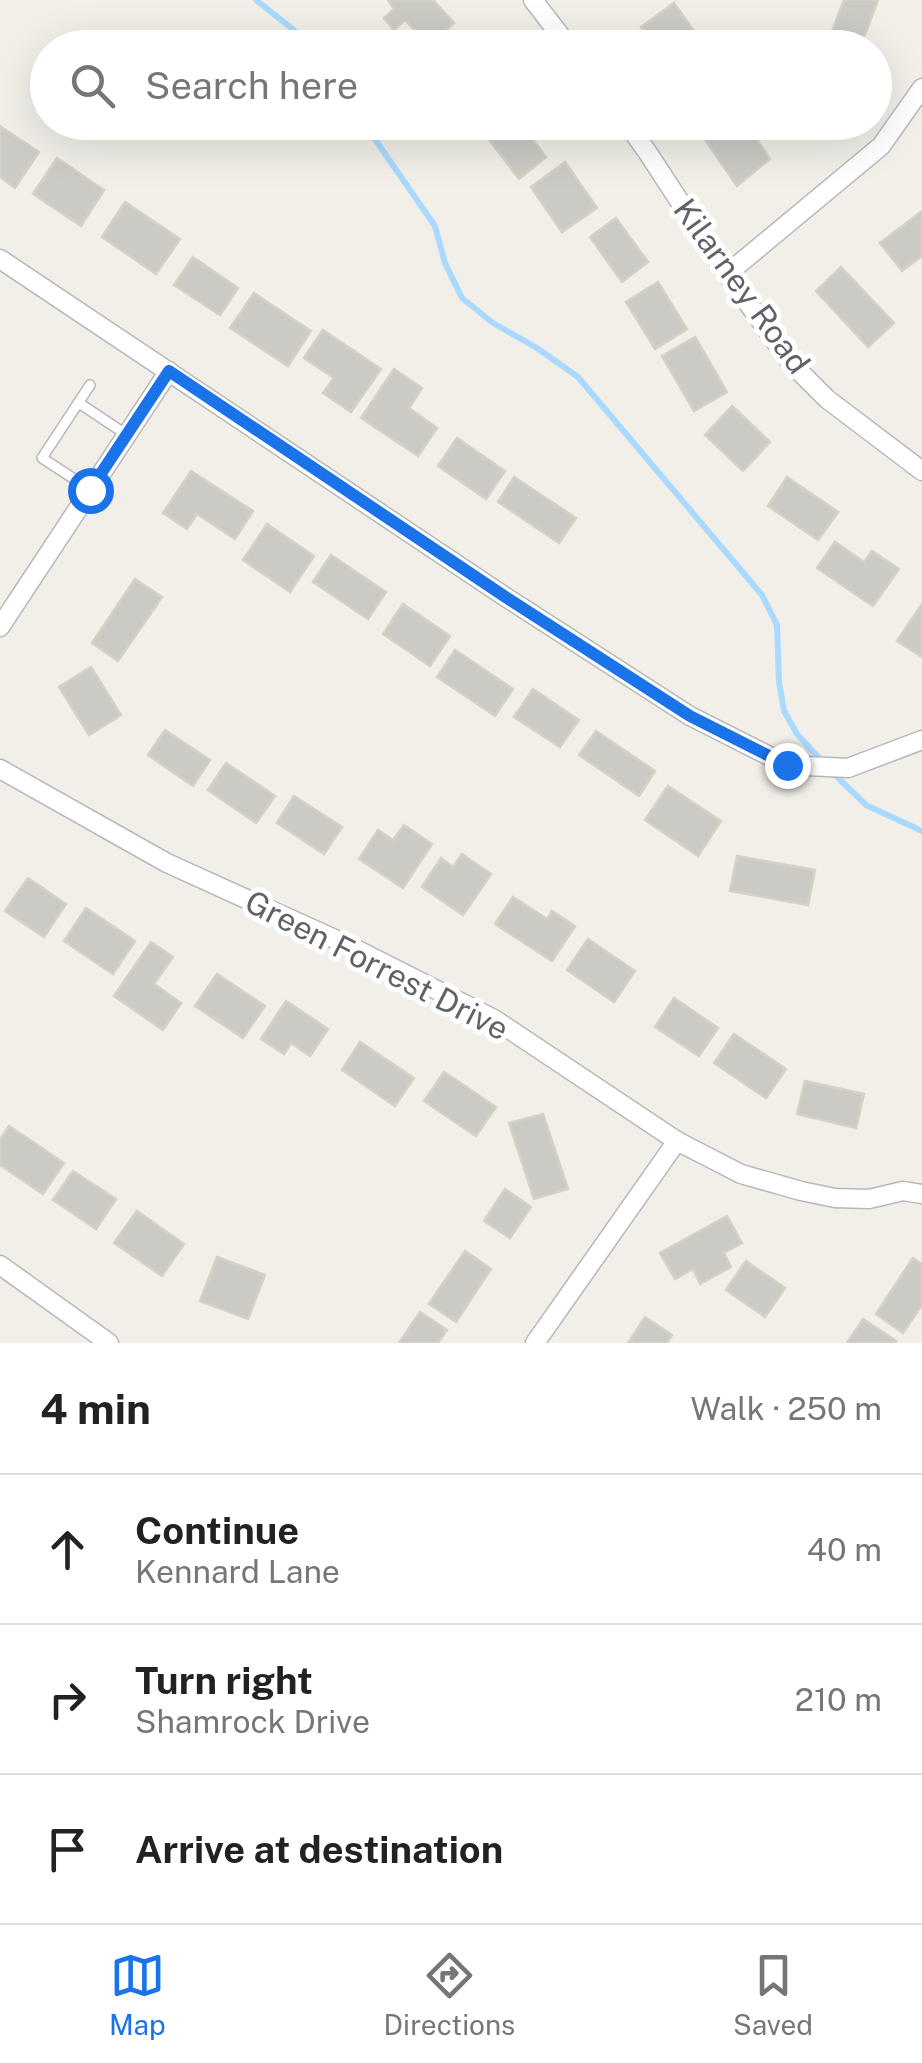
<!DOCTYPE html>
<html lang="en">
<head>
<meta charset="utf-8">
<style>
	body { margin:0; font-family:"Public Sans",sans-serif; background:#f2f2f2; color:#222 }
	.stop { position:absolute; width:30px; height:30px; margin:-22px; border:8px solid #1a73e8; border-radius:50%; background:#fff }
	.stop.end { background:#1a73e8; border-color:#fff; box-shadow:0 2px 10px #0008 }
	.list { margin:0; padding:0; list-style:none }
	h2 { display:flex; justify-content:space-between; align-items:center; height:130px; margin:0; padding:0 40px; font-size:42px }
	h2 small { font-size:32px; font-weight:400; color:#767676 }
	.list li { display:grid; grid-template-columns:65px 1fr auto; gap:30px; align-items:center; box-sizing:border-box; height:150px; padding:0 40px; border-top:2px solid #e0e0e0 }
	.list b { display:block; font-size:38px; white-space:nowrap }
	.list p { margin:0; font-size:32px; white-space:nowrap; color:#767676 }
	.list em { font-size:32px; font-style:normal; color:#767676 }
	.icon { flex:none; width:55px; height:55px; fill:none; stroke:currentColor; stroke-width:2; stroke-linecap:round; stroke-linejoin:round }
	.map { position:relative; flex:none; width:922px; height:1343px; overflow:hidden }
	.search { position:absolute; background:#fff; box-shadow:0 10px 40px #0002; left:30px; right:30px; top:30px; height:110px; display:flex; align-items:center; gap:25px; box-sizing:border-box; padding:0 35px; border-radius:55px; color:#767676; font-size:38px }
	.sheet { height:580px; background:#fff }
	nav { display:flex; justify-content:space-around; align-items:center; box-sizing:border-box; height:140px; border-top:2px solid #e0e0e0; background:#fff; font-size:28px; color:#767676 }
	nav a { display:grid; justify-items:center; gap:5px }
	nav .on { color:#1a73e8 }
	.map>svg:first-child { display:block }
</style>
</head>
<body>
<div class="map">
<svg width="922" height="1343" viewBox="0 0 922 1343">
	<rect width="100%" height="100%" fill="#f1efe8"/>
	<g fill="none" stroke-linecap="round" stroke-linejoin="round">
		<g stroke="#aadaff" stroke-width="6">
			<polyline points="256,0 305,39 311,48"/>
			<polyline points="363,122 435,226 445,263 462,298 493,323 537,348 578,377 762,595 777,625 779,682 784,711 797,734 823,762"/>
			<polyline points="831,771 866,805 922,831"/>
		</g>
	</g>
	<g fill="#cccac5" stroke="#d6d1c6" stroke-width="2.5">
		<polygon points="433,0 454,23 429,46 405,20 394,30 384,18 394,9 388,0"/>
		<polygon points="844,0 878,0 860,48 850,48 829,39"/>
		<polygon points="674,3 706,48 657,48 641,27"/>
		<polygon points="490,122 537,122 526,131 546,157 519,179 481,129"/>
		<polygon points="699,122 745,122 770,159 737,186 695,125"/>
		<polygon points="0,126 39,152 15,188 0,177"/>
		<polygon points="57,158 104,190 81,226 33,194"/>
		<polygon points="565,162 597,208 562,232 531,187"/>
		<polygon points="125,202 180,239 156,274 102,237"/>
		<polygon points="922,211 922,256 902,271 880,243"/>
		<polygon points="616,218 648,262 622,282 590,237"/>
		<polygon points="193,257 238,288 220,315 174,285"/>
		<polygon points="841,267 894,323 868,347 816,291"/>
		<polygon points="658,282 687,329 655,349 626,302"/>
		<polygon points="254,293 311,331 288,366 230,328"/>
		<polygon points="323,330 381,369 351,412 323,393 334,378 304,358"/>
		<polygon points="695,337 727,392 694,411 662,356"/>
		<polygon points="394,369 422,388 409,408 437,428 418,456 361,418"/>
		<polygon points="732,406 770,442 743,471 705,435"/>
		<polygon points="457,438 505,471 486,499 438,466"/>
		<polygon points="191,471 253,511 235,539 197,514 187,529 163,513"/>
		<polygon points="514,477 576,518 559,543 498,502"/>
		<polygon points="787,477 838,512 818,540 768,506"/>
		<polygon points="267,524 314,556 290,592 243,560"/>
		<polygon points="835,542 864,562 872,551 899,569 873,606 817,568"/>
		<polygon points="331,555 386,592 368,619 313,582"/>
		<polygon points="135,579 162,597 118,661 92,643"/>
		<polygon points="403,604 450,636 430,666 383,634"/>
		<polygon points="922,604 922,657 897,641"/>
		<polygon points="455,650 513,689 495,716 437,677"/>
		<polygon points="91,667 121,715 89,735 59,687"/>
		<polygon points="533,689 579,720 560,747 514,717"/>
		<polygon points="165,730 210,760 193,786 148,755"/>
		<polygon points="596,731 655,771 639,796 579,755"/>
		<polygon points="226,763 275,796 256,823 208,790"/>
		<polygon points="668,786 721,821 698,856 645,820"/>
		<polygon points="294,796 342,827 324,854 277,823"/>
		<polygon points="404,825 432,844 403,888 359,859 378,830 393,840"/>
		<polygon points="462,854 491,874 463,915 422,887 441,858 453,867"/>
		<polygon points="737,856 815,870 808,905 730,891"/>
		<polygon points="28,878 66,904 44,937 5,911"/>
		<polygon points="513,897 547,919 552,911 575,926 552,961 495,924"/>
		<polygon points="86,908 135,941 113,974 64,941"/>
		<polygon points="588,939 635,971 614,1002 567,970"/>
		<polygon points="151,942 173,957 154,984 181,1003 163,1030 114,996"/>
		<polygon points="217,974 265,1006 243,1038 195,1006"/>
		<polygon points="674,998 718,1028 699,1056 655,1027"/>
		<polygon points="286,1001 328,1029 310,1056 291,1043 284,1054 261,1039"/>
		<polygon points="734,1034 786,1069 766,1098 714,1063"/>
		<polygon points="360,1042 414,1078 395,1106 342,1070"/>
		<polygon points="444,1072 496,1107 476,1136 424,1101"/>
		<polygon points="805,1081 864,1094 856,1128 797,1114"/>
		<polygon points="543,1114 568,1189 534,1199 509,1123"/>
		<polygon points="9,1126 64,1163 43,1194 0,1165 0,1140"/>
		<polygon points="73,1171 116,1199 96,1229 53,1200"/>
		<polygon points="505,1189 531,1207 510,1238 484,1221"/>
		<polygon points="137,1211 184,1244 162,1276 114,1243"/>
		<polygon points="727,1216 742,1243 724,1253 731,1267 700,1284 693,1269 675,1279 660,1253"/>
		<polygon points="465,1251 491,1269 456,1322 429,1304"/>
		<polygon points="217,1257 265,1275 248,1319 200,1301"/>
		<polygon points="913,1258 922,1264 922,1305 903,1333 876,1314"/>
		<polygon points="746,1261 785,1288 765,1317 726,1290"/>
		<polygon points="420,1312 447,1330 438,1343 399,1343"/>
		<polygon points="645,1317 672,1335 667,1343 628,1343"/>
		<polygon points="863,1319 896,1341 895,1343 847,1343"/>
	</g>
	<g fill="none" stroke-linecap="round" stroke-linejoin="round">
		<g stroke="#b5b8bc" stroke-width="12">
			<g id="lane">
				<polyline points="90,385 42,458 91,490"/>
				<polyline points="79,403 127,435"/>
			</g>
		</g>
		<g stroke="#b5b8bc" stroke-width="21">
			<g id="street">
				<polyline points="533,0 570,48"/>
				<polyline points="626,122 648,153 727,274 791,363 827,399 922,471"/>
				<polyline points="0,259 504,596 690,716 787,765 848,768 922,740"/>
				<polyline points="727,274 881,146 922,88"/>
				<polyline points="0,627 169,371"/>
				<polyline points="0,769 167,863 350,946 494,1019 677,1141 741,1174 801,1191 835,1198 869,1199 903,1191 922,1194"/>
				<polyline points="0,1265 109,1343"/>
				<polyline points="535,1343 677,1141"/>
			</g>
		</g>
		<use href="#lane" stroke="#fff" stroke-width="9"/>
		<use href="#street" stroke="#fff" stroke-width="18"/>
	</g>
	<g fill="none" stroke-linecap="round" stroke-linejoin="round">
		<polyline stroke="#1a73e8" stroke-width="12" points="90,490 169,371 504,596 690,716 787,765"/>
	</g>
	<g text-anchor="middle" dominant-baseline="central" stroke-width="10" stroke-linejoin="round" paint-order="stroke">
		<g font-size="32" fill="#5f6368" stroke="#fff">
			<text transform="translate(742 286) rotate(54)">Kilarney Road</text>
			<text transform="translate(377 965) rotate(27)">Green Forrest Drive</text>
		</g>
	</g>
</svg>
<div class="stop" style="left:90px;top:490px"></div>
<div class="stop end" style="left:787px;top:765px"></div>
<div class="search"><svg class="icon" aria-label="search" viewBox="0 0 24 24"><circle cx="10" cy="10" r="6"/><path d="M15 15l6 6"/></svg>Search here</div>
</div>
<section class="sheet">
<h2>4 min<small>Walk · 250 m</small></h2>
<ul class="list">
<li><svg class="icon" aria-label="ahead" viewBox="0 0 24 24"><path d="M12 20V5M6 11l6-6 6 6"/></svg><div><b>Continue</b><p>Kennard Lane</p></div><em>40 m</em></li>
<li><svg class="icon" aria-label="right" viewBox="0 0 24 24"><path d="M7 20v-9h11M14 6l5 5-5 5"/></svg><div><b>Turn right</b><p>Shamrock Drive</p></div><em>210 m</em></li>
<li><svg class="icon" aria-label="arrive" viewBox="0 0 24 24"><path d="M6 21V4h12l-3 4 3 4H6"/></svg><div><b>Arrive at destination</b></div></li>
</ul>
</section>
<nav>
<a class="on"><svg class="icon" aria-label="map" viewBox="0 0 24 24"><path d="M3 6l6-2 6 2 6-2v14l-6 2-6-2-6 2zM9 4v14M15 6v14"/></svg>Map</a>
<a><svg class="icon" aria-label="directions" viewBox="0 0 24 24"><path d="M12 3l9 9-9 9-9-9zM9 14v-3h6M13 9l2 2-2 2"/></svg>Directions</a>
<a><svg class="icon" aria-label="saved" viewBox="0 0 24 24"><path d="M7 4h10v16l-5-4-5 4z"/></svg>Saved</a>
</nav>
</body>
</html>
